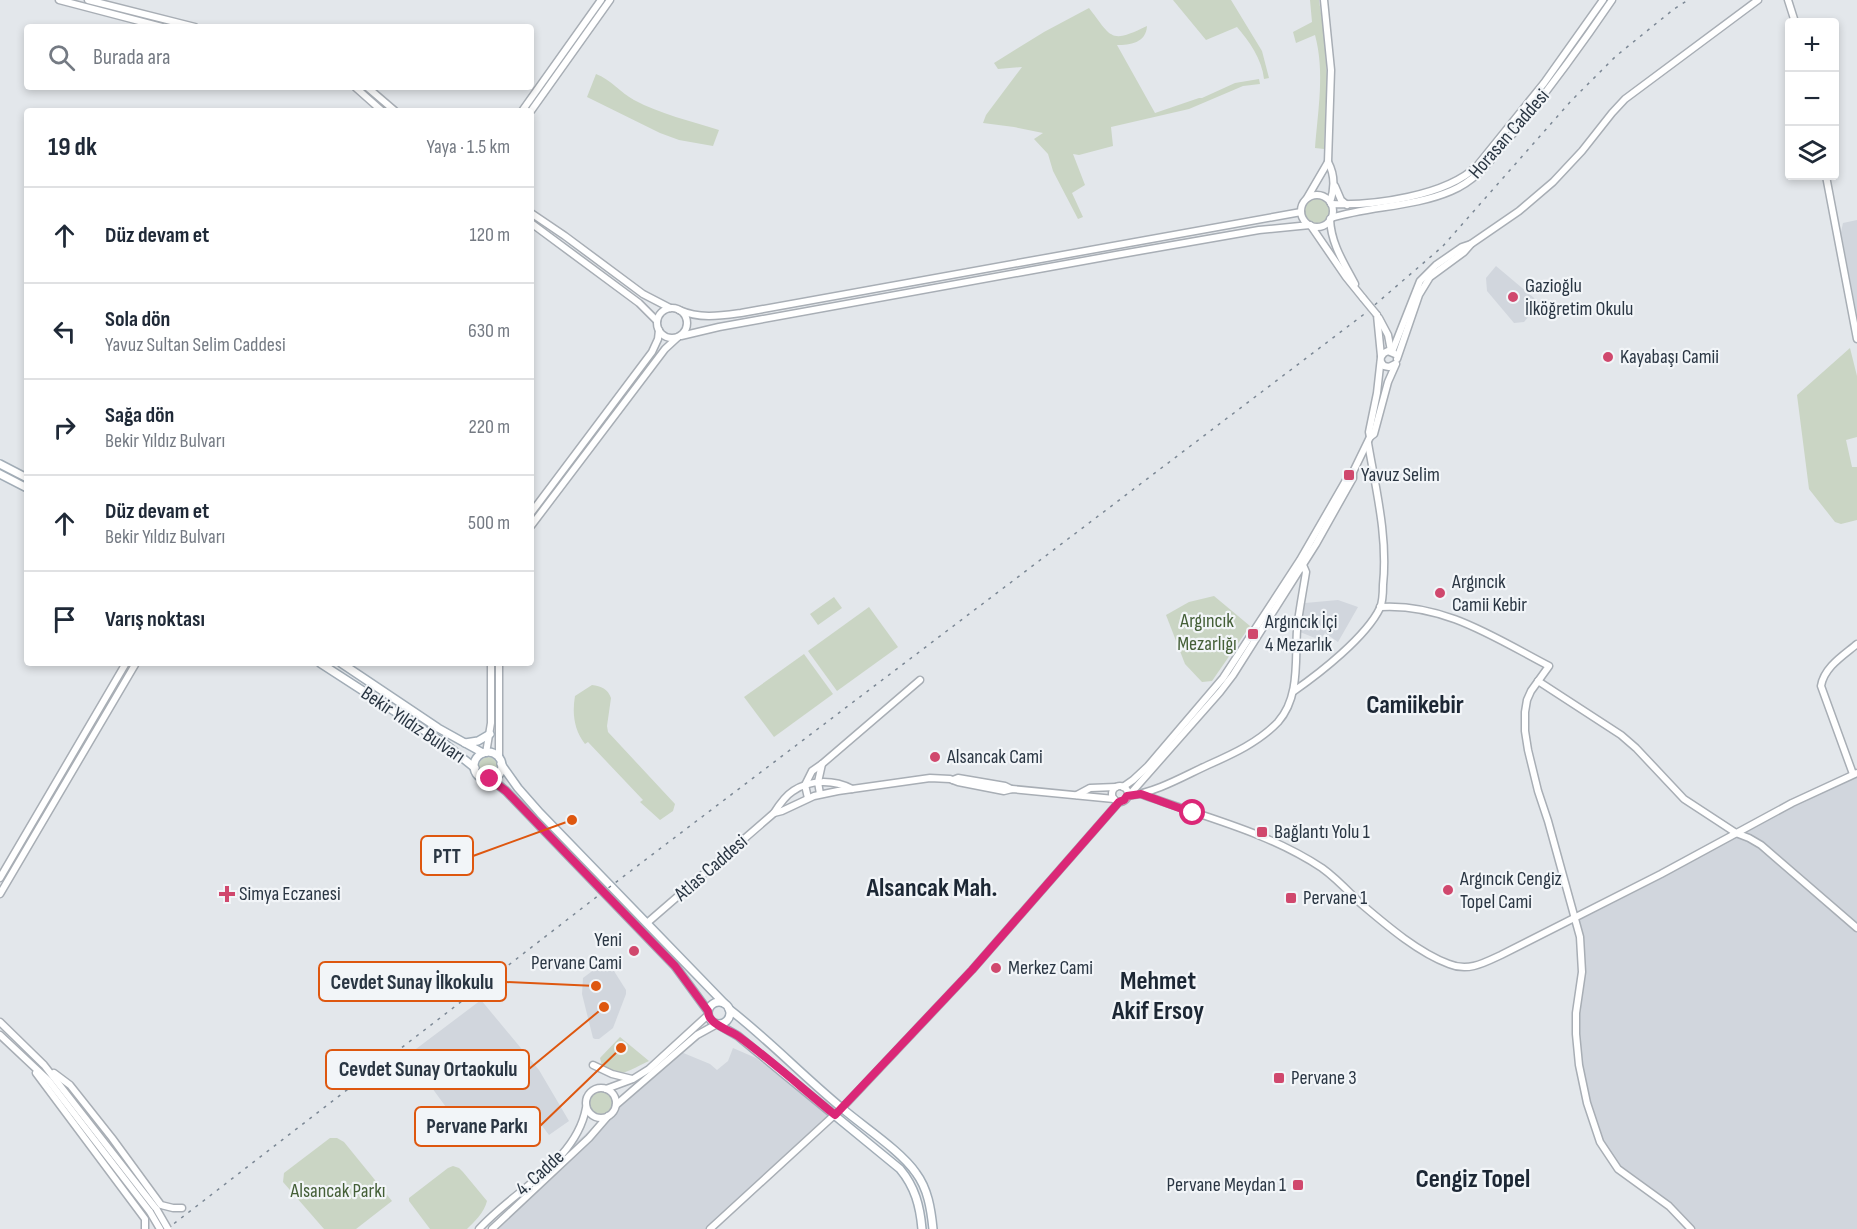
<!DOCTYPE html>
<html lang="tr">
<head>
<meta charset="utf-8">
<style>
	body { margin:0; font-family:"Sofia Sans Condensed",sans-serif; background:#f6f6f7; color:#1f2937 }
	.controls { position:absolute; right:18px; top:18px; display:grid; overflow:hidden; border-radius:6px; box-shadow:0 3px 9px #0003 }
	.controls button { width:54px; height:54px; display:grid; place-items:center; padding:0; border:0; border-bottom:2px solid #e0e1e3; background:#fff; color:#1f2937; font:30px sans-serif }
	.stop { position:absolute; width:18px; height:18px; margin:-14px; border:4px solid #db2777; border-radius:50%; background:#fff }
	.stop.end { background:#db2777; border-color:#fff; box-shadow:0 2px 6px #0008 }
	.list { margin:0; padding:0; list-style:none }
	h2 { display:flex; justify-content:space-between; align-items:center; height:78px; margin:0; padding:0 24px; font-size:26px }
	h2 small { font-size:20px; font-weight:400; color:#747a83 }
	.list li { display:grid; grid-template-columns:39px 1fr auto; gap:18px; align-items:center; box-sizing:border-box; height:96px; padding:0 24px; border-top:2px solid #e0e1e3 }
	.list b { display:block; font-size:22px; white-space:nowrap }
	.list p { margin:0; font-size:20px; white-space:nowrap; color:#747a83 }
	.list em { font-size:20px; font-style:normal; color:#747a83 }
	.icon { flex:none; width:33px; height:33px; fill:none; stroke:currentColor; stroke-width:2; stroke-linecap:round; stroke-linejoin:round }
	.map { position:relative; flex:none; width:1857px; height:1229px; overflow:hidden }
	.search { position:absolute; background:#fff; box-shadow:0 3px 9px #0003; left:24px; top:24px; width:510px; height:66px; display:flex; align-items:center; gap:15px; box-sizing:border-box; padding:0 21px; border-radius:6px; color:#747a83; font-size:22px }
	.panel { position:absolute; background:#fff; box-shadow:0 3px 9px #0003; left:24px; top:108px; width:510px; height:558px; border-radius:6px }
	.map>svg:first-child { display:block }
</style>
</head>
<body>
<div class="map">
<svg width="1857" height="1229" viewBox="0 0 1857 1229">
	<rect width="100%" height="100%" fill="#e3e7eb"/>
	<g fill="#d1d6dd">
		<polygon points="1857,220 1857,315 1841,232 1843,223"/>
		<polygon points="1496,266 1540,303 1524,322 1514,323 1487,291 1486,278"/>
		<polygon points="1338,600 1358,607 1338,642 1325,633 1320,640 1300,632 1305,603"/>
		<polygon points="1857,773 1857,1229 1691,1229 1683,1220 1618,1170 1594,1128 1576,1038 1582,967 1575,921 1770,814"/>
		<polygon points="607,960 626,990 626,994 613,1028 599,1039 595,1039 593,1038 582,994 583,978"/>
		<polygon points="481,1000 539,1070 569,1121 549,1135 540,1123 510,1142 487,1111 462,1129 408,1055"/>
		<polygon points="733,1048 756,1058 833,1118 708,1229 491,1229 559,1157 681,1052 710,1064 717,1070 728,1061"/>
	</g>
	<g fill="#cad5c4">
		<path d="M1173 0H1231L1262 51 1269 78 1264 79C1262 59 1249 41 1237 27L1206 40Z"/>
		<path d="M1310 0H1319L1324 34 1327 77 1324 149 1315 148C1318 110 1325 72 1315 35L1296 43 1293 32 1312 22Z"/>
		<path d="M1089 8C1112 38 1110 44 1147 26 1146 43 1130 45 1117 45L1155 113 1199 98H1202L1235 83 1259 79 1260 84 1243 86 1189 109 1111 127 1113 146 1079 155 1073 154 1085 185 1072 193 1083 217 1078 219 1053 171 1048 154 1034 139 1043 133 1014 127 983 123 986 115 1022 67 998 69 994 63 1044 32Z"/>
		<path d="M596 74C610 79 621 93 634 100 660 114 691 121 719 130L713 146 679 140 660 133 587 97Z"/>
		<circle cx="1317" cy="211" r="13"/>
		<polygon points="1850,348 1857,376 1857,437 1846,440 1852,467 1857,467 1857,520 1841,524 1835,522 1809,489 1797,395"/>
		<polygon points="1214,596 1250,626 1212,681 1202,682 1185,664 1166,615 1189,602"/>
		<polygon points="834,597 842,608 818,625 810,614"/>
		<polygon points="869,607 898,647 837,691 808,651"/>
		<polygon points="804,654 833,694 774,737 744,697"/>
		<path d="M592 685C601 686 608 689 611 698L607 726 608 732 675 804 673 811 660 820 640 802 643 800 588 742 585 744C574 730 572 713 575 696Z"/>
		<circle cx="488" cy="766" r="9"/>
		<path d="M620 1037 649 1061C636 1067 617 1079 604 1074L600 1058Z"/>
		<circle cx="601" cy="1103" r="11"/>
		<polygon points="330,1138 337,1138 344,1142 392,1201 356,1229 324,1229 283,1182 284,1173"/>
		<path d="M453 1166 459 1168 463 1172 487 1201C484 1213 475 1221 467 1229H430L409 1201V1198L448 1168Z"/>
	</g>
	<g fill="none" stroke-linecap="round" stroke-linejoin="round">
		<g stroke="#a8aeb5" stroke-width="9">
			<g id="secondary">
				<polyline points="59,0 162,27"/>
				<polyline points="88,0 195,27"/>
				<path d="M1324 0 1331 70 1328 162C1335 175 1335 188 1330 202"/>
				<polyline points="1788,0 1795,22"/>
				<polyline points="355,87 382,111"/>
				<polyline points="367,87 395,111"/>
				<polyline points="522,111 601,0"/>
				<polyline points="531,111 610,0"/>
				<polyline points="1826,176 1857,339"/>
				<polyline points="1335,186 1341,200 1347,205"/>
				<circle cx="1317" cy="211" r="16"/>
				<polyline points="1307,198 1328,162"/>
				<path d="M1331 204C1373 206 1446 196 1477 166L1544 83 1603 0"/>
				<polyline points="531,213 565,236 643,294 670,308"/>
				<path d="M1331 218C1370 206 1414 207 1451 191 1478 180 1493 157 1511 136 1547 92 1580 47 1612 0"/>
				<path d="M1330 219C1331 244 1344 263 1355 284"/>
				<polyline points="531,223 639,303 657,321"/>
				<polyline points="1311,226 1346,277 1363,298"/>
				<circle cx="672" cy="323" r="15"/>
				<path d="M679 310C700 319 719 316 741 313L1301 212"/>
				<polyline points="1377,315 1381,356"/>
				<polyline points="1379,318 1388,335 1391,351"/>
				<polyline points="681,336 719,327 1116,255 1259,230 1310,225"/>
				<polyline points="1392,352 1420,281 1436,265 1462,247 1471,244"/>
				<polyline points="1397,359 1419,295 1430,277 1464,252 1471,244 1519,211 1553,182 1582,151 1612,113 1625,99 1758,0"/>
				<polyline points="1381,362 1384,366 1389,367 1395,364"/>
				<polyline points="1370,437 1369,432 1377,393 1381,357 1384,353 1388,351 1395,354"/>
				<polyline points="531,513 652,352 658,339 659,330"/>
				<polyline points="531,526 665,349 678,337"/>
				<path d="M1380 607C1444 603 1495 638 1549 666L1531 691 1527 700 1525 712V731L1528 750 1538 791 1548 821 1580 937 1582 972 1576 1013V1034L1579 1065 1587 1103 1600 1142 1618 1169 1669 1206 1691 1229"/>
				<polyline points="499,663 499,758"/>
				<polyline points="1538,681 1621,735 1636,748 1684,799 1736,833 1749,838 1761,845 1857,928"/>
				<path d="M1294 691C1320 673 1366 637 1380 608 1383 601 1383 592 1383 585 1388 537 1376 490 1368 443"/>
				<polyline points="486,753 491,723 491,663"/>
				<path d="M1853 774 1821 686C1824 667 1844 655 1857 644"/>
				<polyline points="953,780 958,778 1005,786 1011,789"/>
				<circle cx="1120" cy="794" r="8"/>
				<polyline points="1123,787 1133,780 1148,766 1223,678 1300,560 1349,475 1353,472"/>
				<polyline points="820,794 818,782 822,764"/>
				<path d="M1141 794C1203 817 1266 831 1322 868 1336 878 1347 890 1359 902 1385 924 1417 952 1449 964 1468 972 1484 963 1501 955L1661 874 1792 803 1857 773"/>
				<polyline points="1077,795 1090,788 1116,787"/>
				<polyline points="1128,795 1131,793 1220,692 1233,675 1316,544 1353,478 1353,472 1370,437 1374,434 1388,382 1396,364"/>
				<path d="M1128 796C1157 792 1182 777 1208 765 1233 754 1259 742 1278 722 1300 697 1295 661 1297 630 1299 611 1303 591 1306 572L1303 565"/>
				<polyline points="808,798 805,785 812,771 822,764 920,680"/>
				<polyline points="774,813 782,811 814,796 838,791 930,778 950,779 958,782 1004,791 1012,789 1114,799"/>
				<polyline points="0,878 126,663"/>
				<polyline points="0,894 136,663"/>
				<path d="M647 923 774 813C779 805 785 796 793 791 810 779 835 780 852 789"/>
				<polyline points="0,1022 44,1065 157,1210"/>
				<polyline points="0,1035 49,1081 150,1212"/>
				<polyline points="593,1065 612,1074 632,1079"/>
				<polyline points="36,1073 145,1219 145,1229"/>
				<polyline points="54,1073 70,1085 112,1138 161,1205 173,1208 182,1208"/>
				<circle cx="601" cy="1103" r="15"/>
				<polyline points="606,1089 633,1079 649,1069 708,1015"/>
				<polyline points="616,1105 697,1035 717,1024"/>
				<path d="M479 1229C514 1190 576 1162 586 1108"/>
				<polyline points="492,1229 589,1138 608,1116"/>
				<polyline points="710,1229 842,1108 972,970 1119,802"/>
			</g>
		</g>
		<g stroke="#a2adb7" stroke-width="10">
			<g id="primary">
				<polyline points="0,464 27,478"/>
				<polyline points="0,474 27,488"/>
				<polyline points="320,663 445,744 475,768"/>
				<polyline points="341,663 438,728 483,753"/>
				<polyline points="465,743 478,741 490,734"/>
				<circle cx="488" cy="766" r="14"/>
				<polyline points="501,764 518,788 540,813 724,1003"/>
				<polyline points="491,779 506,791 675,966 708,1011"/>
				<circle cx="719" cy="1013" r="11"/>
				<path d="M729 1009C769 1040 804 1077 843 1109 864 1127 901 1151 916 1173 928 1189 931 1209 933 1229"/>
				<path d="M719 1025 738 1036 900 1169C915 1187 920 1206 922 1229"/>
			</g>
		</g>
		<use href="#secondary" stroke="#fff" stroke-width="6"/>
		<use href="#primary" stroke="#fff" stroke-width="7"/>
		<polyline stroke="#7c8895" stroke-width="1.5" stroke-dasharray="3 6" stroke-linecap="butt" points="167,1229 603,892 1363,315 1442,247 1571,101 1616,56 1674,9 1688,0"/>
		<g stroke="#a8aeb5" stroke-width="9" stroke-linecap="butt">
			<g id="secondary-bridge">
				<polyline points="1363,298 1377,315"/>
				<polyline points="157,1210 168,1229"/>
				<polyline points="150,1212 160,1229"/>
			</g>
		</g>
		<use href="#secondary-bridge" stroke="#fff" stroke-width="6"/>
	</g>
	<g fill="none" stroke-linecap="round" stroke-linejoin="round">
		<path stroke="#db2777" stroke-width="8" d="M490 779 506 791 675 966 708 1011C708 1024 727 1029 738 1036 771 1060 803 1089 835 1115L972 970 1119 802 1124 800 1127 796 1141 794 1193 813"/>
	</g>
	<g fill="#d0486d" stroke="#f2f5f8" stroke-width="2">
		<circle cx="1513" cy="297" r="6"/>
		<circle cx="1608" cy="357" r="6"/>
		<rect x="1343" y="469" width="12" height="12" rx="3"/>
		<circle cx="1440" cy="593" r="6"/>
		<rect x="1247" y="628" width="12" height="12" rx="3"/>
		<circle cx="935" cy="757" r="6"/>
		<rect x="1256" y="826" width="12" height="12" rx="3"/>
		<circle cx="1448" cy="890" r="6"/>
		<path d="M224 885h6v6h6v6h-6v6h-6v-6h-6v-6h6z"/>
		<rect x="1285" y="892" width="12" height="12" rx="3"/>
		<circle cx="634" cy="951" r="6"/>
		<circle cx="996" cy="968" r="6"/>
		<rect x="1273" y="1072" width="12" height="12" rx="3"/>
		<rect x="1292" y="1179" width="12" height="12" rx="3"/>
	</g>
	<g text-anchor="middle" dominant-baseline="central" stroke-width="4.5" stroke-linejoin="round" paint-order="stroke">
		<g font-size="20" fill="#2a3643" stroke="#f2f5f8">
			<text transform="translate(1509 134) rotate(-49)">Horasan Caddesi</text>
			<text transform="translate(413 725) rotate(34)">Bekir Yıldız Bulvarı</text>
			<text transform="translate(711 868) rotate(-41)">Atlas Caddesi</text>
			<text transform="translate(540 1173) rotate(-42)">4. Cadde</text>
		</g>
		<g font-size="20" fill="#2a3643" stroke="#f2f5f8" text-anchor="start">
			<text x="1525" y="286">Gazioğlu<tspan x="1525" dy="23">İlköğretim Okulu</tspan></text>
			<text x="1620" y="357">Kayabaşı Camii</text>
			<text x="1361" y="475">Yavuz Selim</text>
			<text x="1452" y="582">Argıncık<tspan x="1452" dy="23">Camii Kebir</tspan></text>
			<text x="1265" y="622">Argıncık İçi<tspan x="1265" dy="23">4 Mezarlık</tspan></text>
			<text x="947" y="757">Alsancak Cami</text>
			<text x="1274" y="832">Bağlantı Yolu 1</text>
			<text x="1460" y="879">Argıncık Cengiz<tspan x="1460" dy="23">Topel Cami</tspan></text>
			<text x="239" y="894">Simya Eczanesi</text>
			<text x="1303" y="898">Pervane 1</text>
			<text x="622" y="940" text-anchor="end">Yeni<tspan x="622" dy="23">Pervane Cami</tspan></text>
			<text x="1008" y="968">Merkez Cami</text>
			<text x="1291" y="1078">Pervane 3</text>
			<text x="1286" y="1185" text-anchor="end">Pervane Meydan 1</text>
		</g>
		<g font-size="20" fill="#445f37" stroke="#f2f5f8">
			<text x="1207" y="621">Argıncık<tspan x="1207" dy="23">Mezarlığı</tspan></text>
			<text x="338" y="1191">Alsancak Parkı</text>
		</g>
		<g font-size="26" font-weight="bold" fill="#1c2734" stroke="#f2f5f8">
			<text x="1415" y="705">Camiikebir</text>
			<text x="932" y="888">Alsancak Mah.</text>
			<text x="1158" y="981">Mehmet<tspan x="1158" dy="30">Akif Ersoy</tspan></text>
			<text x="1473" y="1179">Cengiz Topel</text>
		</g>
	</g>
	<path fill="none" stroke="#de570f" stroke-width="2" d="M572 820L473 856M596 986L506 982M604 1007L529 1069M621 1048L540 1126"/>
	<g fill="#de570f" stroke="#f2f5f8" stroke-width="2">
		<circle cx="572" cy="820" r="6"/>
		<circle cx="596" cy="986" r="6"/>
		<circle cx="604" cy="1007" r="6"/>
		<circle cx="621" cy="1048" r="6"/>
	</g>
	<g fill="#f2f5f8" stroke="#de570f" stroke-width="2">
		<rect x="421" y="836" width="52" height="39" rx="6"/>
		<rect x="319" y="962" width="187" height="39" rx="6"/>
		<rect x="326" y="1050" width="203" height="39" rx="6"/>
		<rect x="415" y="1107" width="125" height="39" rx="6"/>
	</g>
	<g font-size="21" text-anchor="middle" font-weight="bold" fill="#2a3643">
		<text x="447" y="863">PTT</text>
		<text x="412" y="989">Cevdet Sunay İlkokulu</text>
		<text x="428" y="1076">Cevdet Sunay Ortaokulu</text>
		<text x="477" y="1133">Pervane Parkı</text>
	</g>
</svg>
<div class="controls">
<button>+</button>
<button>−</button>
<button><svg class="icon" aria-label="layers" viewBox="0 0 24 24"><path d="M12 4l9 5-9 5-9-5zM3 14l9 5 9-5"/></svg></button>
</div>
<div class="stop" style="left:1193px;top:813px"></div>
<div class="stop end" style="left:490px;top:779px"></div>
<div class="search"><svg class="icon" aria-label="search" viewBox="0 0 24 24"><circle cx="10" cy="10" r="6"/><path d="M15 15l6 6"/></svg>Burada ara</div>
<section class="panel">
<h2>19 dk<small>Yaya · 1.5 km</small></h2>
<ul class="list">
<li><svg class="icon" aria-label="ahead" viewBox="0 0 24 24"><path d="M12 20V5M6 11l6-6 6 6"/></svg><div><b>Düz devam et</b></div><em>120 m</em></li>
<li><svg class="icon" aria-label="left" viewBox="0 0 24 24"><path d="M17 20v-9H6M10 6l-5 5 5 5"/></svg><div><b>Sola dön</b><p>Yavuz Sultan Selim Caddesi</p></div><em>630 m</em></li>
<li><svg class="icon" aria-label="right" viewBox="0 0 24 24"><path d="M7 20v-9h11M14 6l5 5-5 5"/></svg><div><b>Sağa dön</b><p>Bekir Yıldız Bulvarı</p></div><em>220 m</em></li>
<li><svg class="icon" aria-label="ahead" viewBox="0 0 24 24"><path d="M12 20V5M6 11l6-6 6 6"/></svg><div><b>Düz devam et</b><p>Bekir Yıldız Bulvarı</p></div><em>500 m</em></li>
<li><svg class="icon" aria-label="arrive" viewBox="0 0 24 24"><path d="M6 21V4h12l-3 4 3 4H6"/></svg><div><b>Varış noktası</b></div></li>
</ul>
</section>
</div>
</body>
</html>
